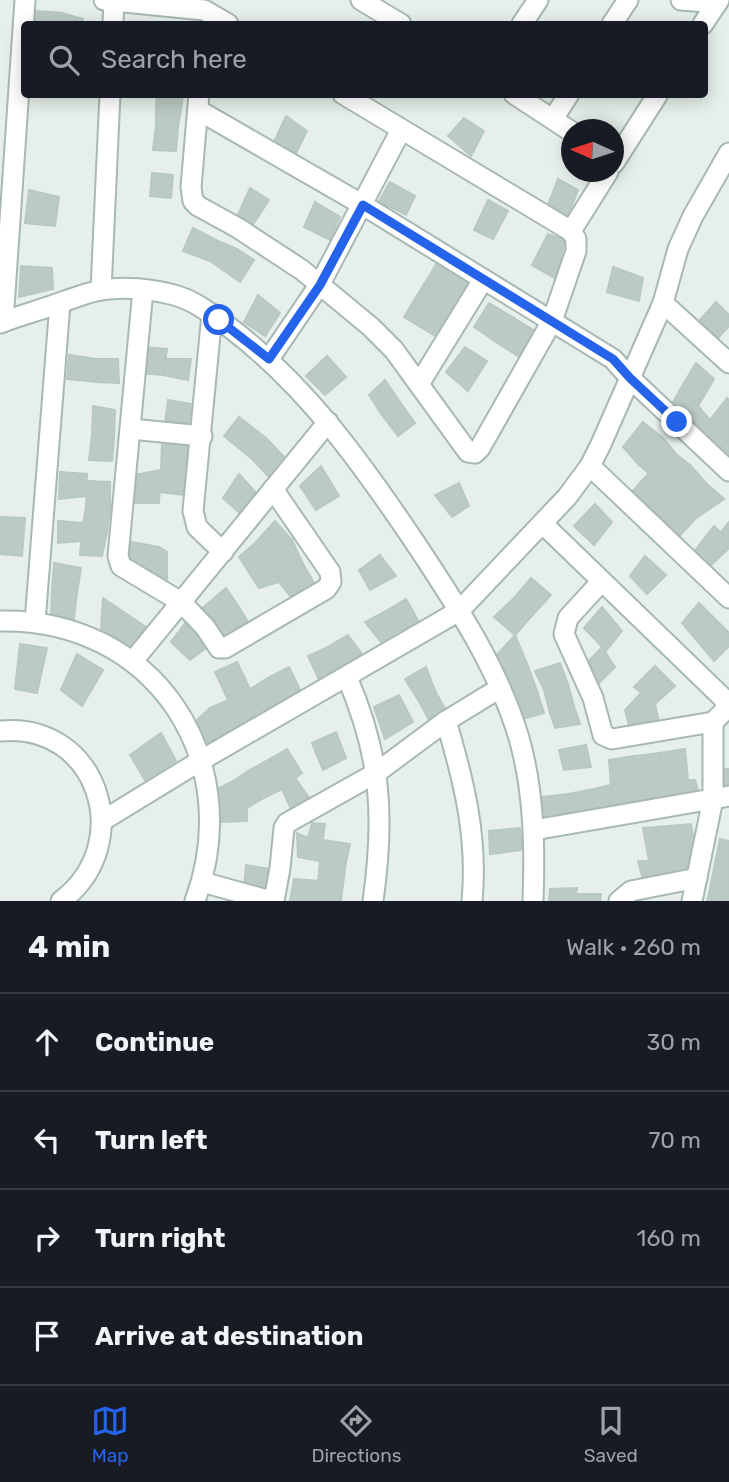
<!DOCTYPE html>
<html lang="en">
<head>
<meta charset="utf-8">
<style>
	body { margin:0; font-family:Rubik,sans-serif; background:#20242c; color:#f1f3f6 }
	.compass { position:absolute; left:561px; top:119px; width:63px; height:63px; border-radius:50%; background:#171b24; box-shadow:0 4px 18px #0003; rotate:273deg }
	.stop { position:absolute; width:21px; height:21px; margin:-16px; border:5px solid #2563eb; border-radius:50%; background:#fff }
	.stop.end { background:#2563eb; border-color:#fff; box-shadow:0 2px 7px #0008 }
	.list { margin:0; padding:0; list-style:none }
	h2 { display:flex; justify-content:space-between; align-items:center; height:91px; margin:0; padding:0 28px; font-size:30px }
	h2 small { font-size:23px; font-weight:400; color:#9ea1a6 }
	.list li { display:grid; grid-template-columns:46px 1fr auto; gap:21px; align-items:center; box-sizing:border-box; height:98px; padding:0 28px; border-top:2px solid #363941 }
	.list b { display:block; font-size:26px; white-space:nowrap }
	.list em { font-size:23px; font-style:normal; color:#9ea1a6 }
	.icon { flex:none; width:38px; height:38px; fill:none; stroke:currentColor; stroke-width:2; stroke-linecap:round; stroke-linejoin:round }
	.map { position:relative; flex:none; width:729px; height:901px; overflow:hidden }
	.search { position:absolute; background:#171b24; box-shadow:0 4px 18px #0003; left:21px; right:21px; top:21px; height:77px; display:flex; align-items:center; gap:18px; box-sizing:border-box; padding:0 24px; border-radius:7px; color:#9ea1a6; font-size:26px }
	.sheet { height:483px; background:#171b24 }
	nav { display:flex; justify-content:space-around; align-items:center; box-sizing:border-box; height:98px; border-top:2px solid #363941; background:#171b24; font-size:19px; color:#9ea1a6 }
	nav a { display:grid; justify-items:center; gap:4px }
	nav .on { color:#2563eb }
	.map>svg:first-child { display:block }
</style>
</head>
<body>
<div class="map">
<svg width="729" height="901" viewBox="0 0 729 901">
	<rect width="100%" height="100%" fill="#e6efeb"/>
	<g fill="#bbcac4" stroke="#b8c9c2" stroke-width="2">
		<polygon points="35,11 62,13 60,24 35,24"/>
		<polygon points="62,13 83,19 83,24 60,24"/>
		<polygon points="157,94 183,94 182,104 156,105"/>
		<polygon points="182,104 178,127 156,126 156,105"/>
		<polygon points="286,116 307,131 294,157 274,142"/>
		<polygon points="464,118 484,131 471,156 448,136"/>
		<polygon points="156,126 178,127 176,151 153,150"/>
		<polygon points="152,173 173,175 171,198 150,196"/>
		<polygon points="558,179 578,190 568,215 548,205"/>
		<polygon points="390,182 415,196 406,215 379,201"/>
		<polygon points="250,188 269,200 252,226 237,217"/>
		<polygon points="29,190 59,197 55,226 25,223"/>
		<polygon points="488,200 508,211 493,239 474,230"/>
		<polygon points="315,202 340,217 330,240 304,227"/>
		<polygon points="193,228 218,241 210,261 183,251"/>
		<polygon points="548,234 565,240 556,279 532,265"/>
		<polygon points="218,241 237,249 226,272 210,261"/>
		<polygon points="237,249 254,260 240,282 226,272"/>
		<polygon points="440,258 477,280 442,340 404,317"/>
		<polygon points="21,266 52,268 53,289 19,297"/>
		<polygon points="613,267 643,278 639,301 607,292"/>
		<polygon points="258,295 280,313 265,336 244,322"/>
		<polygon points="716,302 729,315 729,326 716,340 698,322"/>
		<polygon points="489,303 514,318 496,342 474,327"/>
		<polygon points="514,318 535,331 521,358 496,342"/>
		<polygon points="144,347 167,349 163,375 140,373"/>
		<polygon points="465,347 487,361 468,391 446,372"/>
		<polygon points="69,355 97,359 96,382 67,379"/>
		<polygon points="327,356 346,377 325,395 306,376"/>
		<polygon points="97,359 118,359 119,383 96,382"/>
		<polygon points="165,359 191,359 188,380 163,375"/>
		<polygon points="696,363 714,379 698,406 681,388"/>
		<polygon points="385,380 400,402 382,415 369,395"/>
		<polygon points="681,388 698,406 681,422 668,411"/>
		<polygon points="727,398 729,400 729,434 710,420"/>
		<polygon points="168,400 191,404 189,426 165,423"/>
		<polygon points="400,402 415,423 398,436 382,415"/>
		<polygon points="93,406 115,410 114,438 92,435"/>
		<polygon points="698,406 710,420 698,438 681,422"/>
		<polygon points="239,417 266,438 251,458 224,436"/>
		<polygon points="710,420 729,434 729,438 713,454 698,438"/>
		<polygon points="643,422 663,438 639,465 623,447"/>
		<polygon points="92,435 114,438 112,461 89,460"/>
		<polygon points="266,438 287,460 270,478 251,458"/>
		<polygon points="663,438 676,454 690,465 667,489 639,465"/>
		<polygon points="729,438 729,466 713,454"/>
		<polygon points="162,443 188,445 186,471 161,470"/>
		<polygon points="690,465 707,484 681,503 667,489"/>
		<polygon points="321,466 339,496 316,510 300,486"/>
		<polygon points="161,470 159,503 133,503 134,475"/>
		<polygon points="161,470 186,471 184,495 159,492"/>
		<polygon points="60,472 87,474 86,496 59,499"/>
		<polygon points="649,473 667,489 646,512 630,494"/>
		<polygon points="239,474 258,495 243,516 223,498"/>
		<polygon points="87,481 110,482 110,509 86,507"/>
		<polygon points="459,483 469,506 452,517 435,495"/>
		<polygon points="707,484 724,499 695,519 681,503"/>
		<polygon points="667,489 681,503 661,526 646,512"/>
		<polygon points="681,503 695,519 675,541 661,526"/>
		<polygon points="595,504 612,522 594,545 574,526"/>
		<polygon points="86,507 110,509 107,532 82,531"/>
		<polygon points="0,517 25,518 22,556 0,554"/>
		<polygon points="58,521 83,523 81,541 58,543"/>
		<polygon points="275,521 292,540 268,561 256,542"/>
		<polygon points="729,522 729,541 721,532"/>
		<polygon points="714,526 729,541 729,548 707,569 693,553"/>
		<polygon points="82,531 107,532 102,556 80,555"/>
		<polygon points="292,540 303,564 279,582 268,561"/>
		<polygon points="131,542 159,547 167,552 167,579 128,559"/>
		<polygon points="256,542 279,582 259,588 239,557"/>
		<polygon points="380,555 396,576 370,590 359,570"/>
		<polygon points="645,556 666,575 647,594 630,576"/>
		<polygon points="54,563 81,568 77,593 52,591"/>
		<polygon points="303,564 317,588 295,602 279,582"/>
		<polygon points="531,578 551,595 530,618 514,598"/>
		<polygon points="226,588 239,607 212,624 200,610"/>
		<polygon points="52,591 77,593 74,619 51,616"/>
		<polygon points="103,598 146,627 132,647 101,629"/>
		<polygon points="514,598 530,618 515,635 494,617"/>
		<polygon points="406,599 419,622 397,632 388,610"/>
		<polygon points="699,603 729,633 729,646 714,661 682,623"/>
		<polygon points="239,607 252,629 225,645 212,624"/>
		<polygon points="602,607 622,631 606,651 584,628"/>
		<polygon points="388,610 397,632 381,642 365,622"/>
		<polygon points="187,621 206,648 190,660 171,642"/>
		<polygon points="348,635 364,657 340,671 328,647"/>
		<polygon points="515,635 528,666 505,678 495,657"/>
		<polygon points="20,644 47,648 37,693 15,689"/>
		<polygon points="328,647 340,671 321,684 308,656"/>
		<polygon points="602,647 615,667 596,686 584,666"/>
		<polygon points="77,654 103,670 82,706 61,690"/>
		<polygon points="237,662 250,689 228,700 215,672"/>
		<polygon points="560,663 568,684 544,690 535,671"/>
		<polygon points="528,666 537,691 516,701 505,678"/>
		<polygon points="655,666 675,686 655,704 634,687"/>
		<polygon points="289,667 301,692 280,703 268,678"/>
		<polygon points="426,667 436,693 420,703 405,679"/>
		<polygon points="268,678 280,703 263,712 250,689"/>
		<polygon points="568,684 574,706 550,713 544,690"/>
		<polygon points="250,689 263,712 242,726 228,700"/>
		<polygon points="537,691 544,713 522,719 516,701"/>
		<polygon points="436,693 449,715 431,724 420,703"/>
		<polygon points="641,693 655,704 660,727 631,733 625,710"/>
		<polygon points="399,695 413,722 385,739 374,707"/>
		<polygon points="228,700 242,726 222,734 210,708"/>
		<polygon points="574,706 580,724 555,728 550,713"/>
		<polygon points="210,708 222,734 208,743 196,721"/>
		<polygon points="336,732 346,758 323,770 312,743"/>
		<polygon points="161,733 176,761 145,780 130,755"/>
		<polygon points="586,745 591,767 564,770 559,750"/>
		<polygon points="287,749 302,773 282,789 270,759"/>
		<polygon points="685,749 688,780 662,783 659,753"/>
		<polygon points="659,753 662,783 639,786 634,756"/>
		<polygon points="634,756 639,786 611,785 609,760"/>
		<polygon points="270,759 282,789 260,800 248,771"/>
		<polygon points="720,769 729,769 729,794 722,795"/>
		<polygon points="248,771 260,800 247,808 235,780"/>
		<polygon points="295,778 310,799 291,809 282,789"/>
		<polygon points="235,780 247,808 247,821 220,822 215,790"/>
		<polygon points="695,780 700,797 672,804 673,781"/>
		<polygon points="673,781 672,804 654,806 653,785"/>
		<polygon points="611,785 632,786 636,809 611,812"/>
		<polygon points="611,785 611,812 593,817 589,790"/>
		<polygon points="653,785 654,806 636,809 632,786"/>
		<polygon points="589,790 593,817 573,821 568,794"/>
		<polygon points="568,794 573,821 546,825 542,797"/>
		<polygon points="312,823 325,824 320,861 298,857 297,833 308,838"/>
		<polygon points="691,824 695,849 673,854 669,826"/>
		<polygon points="669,826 673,854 649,861 643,828"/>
		<polygon points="520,828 522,850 490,854 489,831"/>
		<polygon points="720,839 729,841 729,872 714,868"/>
		<polygon points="323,840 350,844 346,862 320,861"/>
		<polygon points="695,849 692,878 672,882 666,856"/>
		<polygon points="666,856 672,882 645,887 638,861 649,861"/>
		<polygon points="320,861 346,862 342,892 317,892"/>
		<polygon points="246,865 270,869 267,896 244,888"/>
		<polygon points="714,868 729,872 729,899 709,893"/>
		<polygon points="294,879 319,881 315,901 290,901"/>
		<polygon points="577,888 575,901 549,901 550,889"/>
		<polygon points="317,892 342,892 341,901 315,901"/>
		<polygon points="709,893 729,899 729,901 707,901"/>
		<polygon points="576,894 601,894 600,901 575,901"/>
	</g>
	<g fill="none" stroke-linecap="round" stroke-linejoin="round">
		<g stroke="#a8b8b2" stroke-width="23">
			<g id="minor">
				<polyline points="104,0 204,10 228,24"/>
				<polyline points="361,0 401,24"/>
				<polyline points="681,0 717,3"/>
				<polyline points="113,24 114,0"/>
				<polyline points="522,24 538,0"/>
				<polyline points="612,24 628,0"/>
				<polyline points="703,24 719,0"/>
				<polyline points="199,94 191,187 193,201 198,206 238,228 302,270 371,327 394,350 468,452 475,453 480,448 552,321 576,251 576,239 571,231 343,94"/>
				<polyline points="514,94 572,132"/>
				<polyline points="198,110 363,205 613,359 630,378 729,471"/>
				<polyline points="553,119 569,94"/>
				<polyline points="614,163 658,94"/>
				<polyline points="571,231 608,172"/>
				<polyline points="101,290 110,94"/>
				<polyline points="143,290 118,556 121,566 181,602 205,627 219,648 225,648 326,589 331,582 330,572 273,489"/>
				<polyline points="663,303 729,363"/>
				<polyline points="212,314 193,511 197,527 223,552"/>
				<polyline points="3,322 25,0"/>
				<path d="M0 323C21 315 44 309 65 301 77 297 89 292 101 290 123 286 152 289 174 295 196 301 211 314 229 327 307 386 363 465 418 547 457 606 498 668 519 738 534 791 535 846 533 901"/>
				<polyline points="269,359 320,284 401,130"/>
				<polyline points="419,384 483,280"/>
				<polyline points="131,429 202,436"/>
				<polyline points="590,466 729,598"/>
				<path d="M543 524 724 699C729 710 720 715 713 722L612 739 603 735 593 698 564 634 568 618 601 582"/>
				<path d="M0 621C154 618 247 759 195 901"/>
				<polyline points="35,622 60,303"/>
				<polyline points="133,661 328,422"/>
				<path d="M347 677C381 756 385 816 373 901"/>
				<path d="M446 721C464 781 478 838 472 901"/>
				<path d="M0 731C97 721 138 843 61 901"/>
				<polyline points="102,821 200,761 459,611 567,497 590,466 601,444 663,303 678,249 693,216 729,153"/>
				<polyline points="534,830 729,796"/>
				<polyline points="202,882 271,901"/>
				<polyline points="274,901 280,868 284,828 287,823 376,773 446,721 500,688"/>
				<polyline points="619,901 631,891 697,878"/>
				<polyline points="692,901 713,799 713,722"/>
			</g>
		</g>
		<use href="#minor" stroke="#fff" stroke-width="19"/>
	</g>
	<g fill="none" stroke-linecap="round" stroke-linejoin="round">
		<polyline stroke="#2563eb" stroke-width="9" points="219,320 269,359 320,285 363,205 613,359 630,378 677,422"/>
	</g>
</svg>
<svg class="compass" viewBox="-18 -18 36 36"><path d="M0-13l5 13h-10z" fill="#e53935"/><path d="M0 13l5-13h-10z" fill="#9ea1a6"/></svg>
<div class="stop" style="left:219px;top:320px"></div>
<div class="stop end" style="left:677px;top:422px"></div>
<div class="search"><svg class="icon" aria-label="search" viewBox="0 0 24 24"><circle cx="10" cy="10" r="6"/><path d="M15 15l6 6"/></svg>Search here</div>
</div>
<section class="sheet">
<h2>4 min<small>Walk · 260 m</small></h2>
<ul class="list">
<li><svg class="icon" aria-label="ahead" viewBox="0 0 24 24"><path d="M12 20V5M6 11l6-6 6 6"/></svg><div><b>Continue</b></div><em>30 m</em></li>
<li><svg class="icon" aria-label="left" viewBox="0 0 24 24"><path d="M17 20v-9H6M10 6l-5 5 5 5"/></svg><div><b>Turn left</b></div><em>70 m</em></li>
<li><svg class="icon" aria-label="right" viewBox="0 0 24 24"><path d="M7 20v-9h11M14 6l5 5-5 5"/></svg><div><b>Turn right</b></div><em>160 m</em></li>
<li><svg class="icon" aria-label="arrive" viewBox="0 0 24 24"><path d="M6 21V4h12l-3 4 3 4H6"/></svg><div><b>Arrive at destination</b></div></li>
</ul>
</section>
<nav>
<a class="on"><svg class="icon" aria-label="map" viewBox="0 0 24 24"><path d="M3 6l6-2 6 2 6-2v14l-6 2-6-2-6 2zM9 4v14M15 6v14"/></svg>Map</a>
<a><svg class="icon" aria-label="directions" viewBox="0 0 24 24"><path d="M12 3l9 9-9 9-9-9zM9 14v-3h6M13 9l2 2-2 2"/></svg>Directions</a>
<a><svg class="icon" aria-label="saved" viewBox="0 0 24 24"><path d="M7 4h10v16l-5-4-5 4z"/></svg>Saved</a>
</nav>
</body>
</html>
